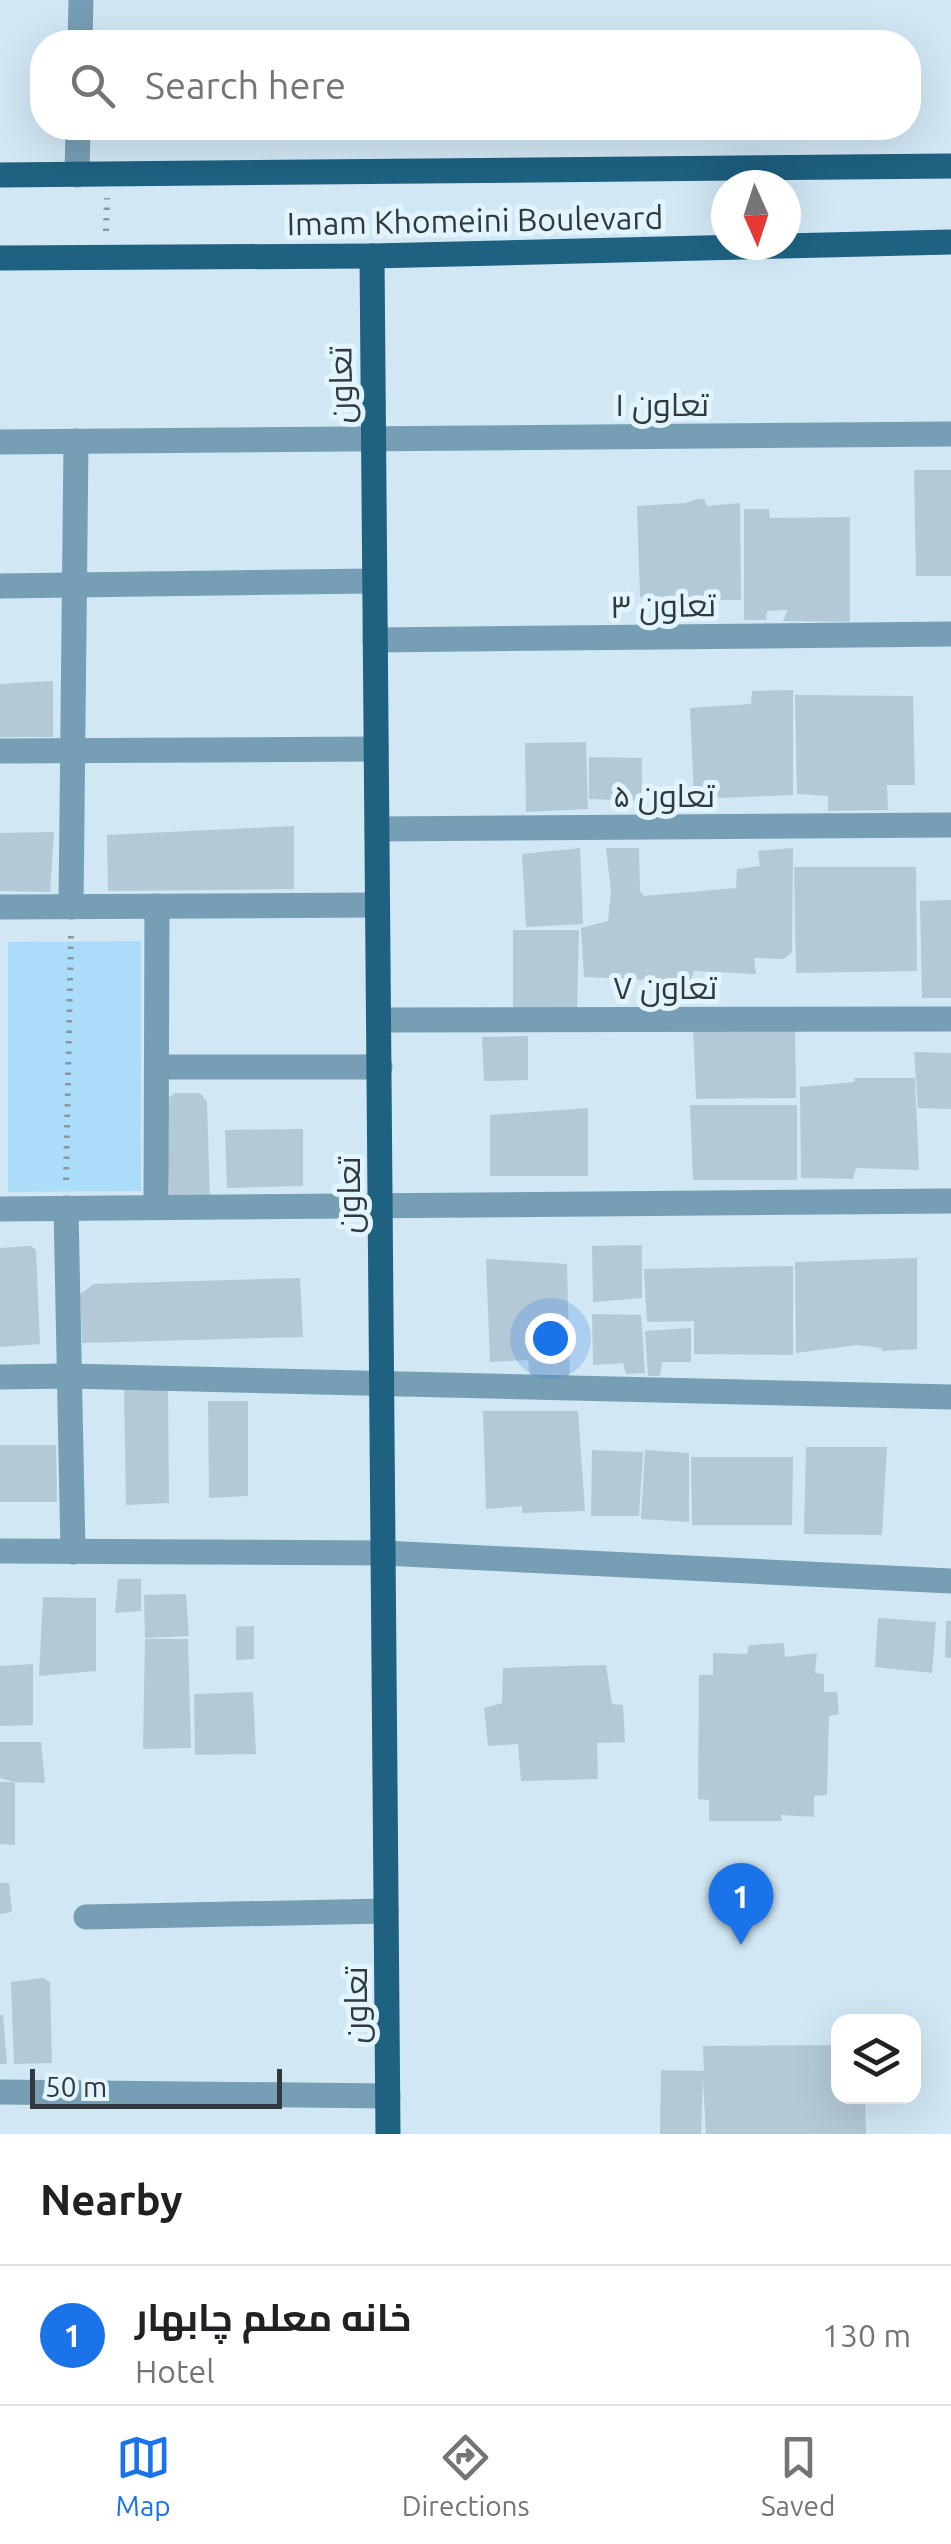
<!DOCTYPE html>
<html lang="en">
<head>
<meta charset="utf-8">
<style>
	body { margin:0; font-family:Ubuntu,Cairo,sans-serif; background:#f6f6f6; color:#202124 }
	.controls { position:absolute; right:30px; bottom:30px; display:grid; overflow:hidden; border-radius:20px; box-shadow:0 10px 40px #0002 }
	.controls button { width:90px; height:90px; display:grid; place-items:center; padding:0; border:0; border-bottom:2px solid #e0e0e0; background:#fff; color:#202124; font:50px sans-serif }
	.compass { position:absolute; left:711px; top:170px; width:90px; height:90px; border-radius:50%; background:#fff; box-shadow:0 10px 40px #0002; rotate:177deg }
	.scale { position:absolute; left:30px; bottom:25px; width:252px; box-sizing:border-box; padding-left:10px; border:5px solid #30393e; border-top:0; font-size:28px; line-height:35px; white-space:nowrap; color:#30393e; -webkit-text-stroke:8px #e2f4fe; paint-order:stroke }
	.you { position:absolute; left:550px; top:1338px; width:35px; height:35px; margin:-25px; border:8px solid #fff; border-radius:50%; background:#1a73e8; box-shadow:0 0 0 15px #1a73e833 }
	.badge { display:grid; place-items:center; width:65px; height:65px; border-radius:50%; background:#1a73e8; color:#fff; font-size:32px; font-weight:700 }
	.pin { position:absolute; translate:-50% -82px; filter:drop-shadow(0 2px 5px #0008) }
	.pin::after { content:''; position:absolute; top:52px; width:35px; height:30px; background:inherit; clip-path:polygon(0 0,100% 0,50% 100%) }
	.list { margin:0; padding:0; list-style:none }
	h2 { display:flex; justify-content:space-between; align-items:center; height:130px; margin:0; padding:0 40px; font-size:42px }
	h2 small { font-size:32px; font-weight:400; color:#757577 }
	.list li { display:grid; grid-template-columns:65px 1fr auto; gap:30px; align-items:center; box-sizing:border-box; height:140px; padding:0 40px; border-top:2px solid #e0e0e0 }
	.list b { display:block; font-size:38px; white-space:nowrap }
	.list p { margin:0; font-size:32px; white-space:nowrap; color:#757577 }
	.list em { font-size:32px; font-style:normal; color:#757577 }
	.icon { flex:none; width:55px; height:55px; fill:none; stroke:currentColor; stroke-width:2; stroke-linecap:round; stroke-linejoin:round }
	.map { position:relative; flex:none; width:951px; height:2134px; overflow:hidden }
	.search { position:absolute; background:#fff; box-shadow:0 10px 40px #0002; left:30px; right:30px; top:30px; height:110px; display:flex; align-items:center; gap:25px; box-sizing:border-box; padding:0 35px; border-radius:40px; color:#757577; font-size:38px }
	.sheet { height:270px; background:#fff }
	nav { display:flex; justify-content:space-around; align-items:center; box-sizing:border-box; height:140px; border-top:2px solid #e0e0e0; background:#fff; font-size:28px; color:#757577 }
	nav a { display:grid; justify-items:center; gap:5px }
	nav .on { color:#1a73e8 }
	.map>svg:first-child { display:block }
</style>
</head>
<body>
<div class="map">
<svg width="951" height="2134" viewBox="0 0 951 2134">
	<rect width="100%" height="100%" fill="#d1e7f4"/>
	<polygon fill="#abddfa" points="141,941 141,1191 8,1192 8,942"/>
	<g fill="#b3c9d6">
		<polygon points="914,470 951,470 951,576 916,576"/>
		<polygon points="697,499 704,499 707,506 740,503 741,600 675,600 676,619 661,619 659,600 640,597 637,506 686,503"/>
		<polygon points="744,509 769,509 770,518 850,517 850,622 783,621 788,610 767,611 766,620 744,620"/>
		<polygon points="53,681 53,737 0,737 0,684"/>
		<polygon points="793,690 793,795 694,799 690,708 751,704 752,691"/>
		<polygon points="795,695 913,696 915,785 887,785 888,810 828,811 828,796 797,794"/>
		<polygon points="586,742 588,809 526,812 525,743"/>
		<polygon points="589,757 642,758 642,801 589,799"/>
		<polygon points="294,826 294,889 108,891 107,835"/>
		<polygon points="54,832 50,892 0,891 0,833"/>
		<polygon points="580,848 583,924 526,927 522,854"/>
		<polygon points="606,848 639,848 640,891 644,896 736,888 737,869 760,866 758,851 793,848 792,952 784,959 754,958 756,974 694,971 690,982 584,977 581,928 608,921 611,891"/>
		<polygon points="794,867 916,867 917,971 796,973"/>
		<polygon points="951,900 951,998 922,998 920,901"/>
		<polygon points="513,930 579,930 577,1011 513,1009"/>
		<polygon points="795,1024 796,1098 696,1099 693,1027"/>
		<polygon points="528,1036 528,1080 484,1081 482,1037"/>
		<polygon points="914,1052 951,1053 951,1109 918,1108"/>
		<polygon points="854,1078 915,1078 919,1170 856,1168 853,1179 801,1178 800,1087 855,1082"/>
		<polygon points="175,1093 200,1093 207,1102 210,1203 170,1202 164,1101"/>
		<polygon points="690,1105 797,1105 797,1180 693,1180"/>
		<polygon points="588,1108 588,1176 490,1176 490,1115"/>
		<polygon points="303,1129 303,1186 227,1188 225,1130"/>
		<polygon points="642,1245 642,1298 593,1302 592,1246"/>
		<polygon points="31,1246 36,1250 40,1344 0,1347 0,1248"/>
		<polygon points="917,1258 917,1349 882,1351 881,1348 857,1345 796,1353 795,1262"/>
		<polygon points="486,1259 567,1264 570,1384 531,1383 528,1360 490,1362"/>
		<polygon points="793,1266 793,1355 694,1354 694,1321 647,1322 644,1269"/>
		<polygon points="300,1278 303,1337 82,1343 80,1294 94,1284"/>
		<polygon points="592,1314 641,1315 645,1373 626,1374 623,1363 593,1365"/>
		<polygon points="691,1328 691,1362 662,1362 660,1376 648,1376 645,1331"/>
		<polygon points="124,1389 168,1390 169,1503 126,1505"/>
		<polygon points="208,1401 248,1401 248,1496 209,1498"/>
		<polygon points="483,1411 578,1411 585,1511 522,1513 522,1506 486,1509"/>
		<polygon points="0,1445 56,1445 57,1502 0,1502"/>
		<polygon points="806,1447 887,1447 882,1535 804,1534"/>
		<polygon points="592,1450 643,1452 639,1516 591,1516"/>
		<polygon points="645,1450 689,1453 689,1522 641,1519"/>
		<polygon points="691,1457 793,1457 792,1525 692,1525"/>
		<polygon points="118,1579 141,1579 141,1611 115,1613"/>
		<polygon points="186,1594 189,1636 145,1638 144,1595"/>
		<polygon points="43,1597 96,1598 96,1671 39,1676"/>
		<polygon points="878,1618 936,1622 932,1673 875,1667"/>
		<polygon points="946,1621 951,1621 951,1658 945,1657"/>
		<polygon points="254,1626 254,1659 236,1660 236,1627"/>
		<polygon points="145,1639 188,1639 191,1748 143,1749"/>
		<polygon points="784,1643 785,1657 817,1653 815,1673 824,1674 824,1692 837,1692 839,1714 829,1716 827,1795 814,1796 814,1817 781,1815 782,1821 709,1821 709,1800 698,1799 699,1675 713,1675 713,1653 747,1654 749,1645"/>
		<polygon points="33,1664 33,1725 0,1726 0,1666"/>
		<polygon points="606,1665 612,1704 623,1705 625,1742 597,1743 598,1779 521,1781 518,1744 488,1746 484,1708 502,1703 503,1668"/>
		<polygon points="253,1692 256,1754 195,1755 194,1694"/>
		<polygon points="0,1742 41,1742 45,1783 15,1782 15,1845 0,1844 0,1782 15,1782 0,1778"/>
		<polygon points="0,1883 9,1883 12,1912 0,1914"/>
		<polygon points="43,1978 50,1982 52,2063 14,2064 11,1982"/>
		<polygon points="0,2015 3,2015 7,2064 0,2064"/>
		<polygon points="838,2045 838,2096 865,2096 866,2134 706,2134 703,2079 701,2134 660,2134 661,2070 704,2071 703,2046"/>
	</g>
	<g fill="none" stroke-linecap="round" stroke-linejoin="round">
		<g stroke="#8898a2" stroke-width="6" stroke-dasharray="2.5 8" stroke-linecap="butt">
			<polyline points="106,231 107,198"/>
			<polyline points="66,1180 71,933"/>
		</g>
		<g stroke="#769eb4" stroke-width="25">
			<polyline points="80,42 81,0"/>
			<polyline points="77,175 78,128"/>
			<polyline points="0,442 951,434"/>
			<polyline points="0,586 374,581"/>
			<polyline points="375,640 951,634"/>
			<polyline points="0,751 376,749"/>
			<polyline points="377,829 951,825"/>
			<polyline points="0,907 377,905"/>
			<polyline points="71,907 76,441"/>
			<polyline points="379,1020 951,1019"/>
			<polyline points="158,1067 380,1067"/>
			<polyline points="156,1207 157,906"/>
			<polyline points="66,1208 73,1552"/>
			<polyline points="0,1209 951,1201"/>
			<polyline points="0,1377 69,1376 951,1397"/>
			<polyline points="0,1551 384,1553 951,1581"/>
			<polyline points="86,1917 386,1911"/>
			<polyline points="0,2092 388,2096"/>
		</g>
		<g stroke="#1e6180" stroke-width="25">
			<polyline points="0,175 951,166"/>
			<polyline points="372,256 388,2134"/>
			<polyline points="0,258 372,256 951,242"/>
		</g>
	</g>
	<g text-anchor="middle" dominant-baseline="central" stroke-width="10" stroke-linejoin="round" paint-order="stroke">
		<g font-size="32" fill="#30393e" stroke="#e2f4fe">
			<text transform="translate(475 220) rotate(-1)">Imam Khomeini Boulevard</text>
			<text transform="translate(340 385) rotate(-91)">تعاون</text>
			<text x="662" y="404">تعاون ۱</text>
			<text transform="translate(663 605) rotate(-1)">تعاون ۳</text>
			<text x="664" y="795">تعاون ۵</text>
			<text x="665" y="987">تعاون ۷</text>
			<text transform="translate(348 1195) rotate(-90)">تعاون</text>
			<text transform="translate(355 2005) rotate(-90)">تعاون</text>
		</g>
	</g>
</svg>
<div class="controls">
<button><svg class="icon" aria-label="layers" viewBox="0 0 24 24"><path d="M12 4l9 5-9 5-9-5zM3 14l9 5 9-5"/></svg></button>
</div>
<svg class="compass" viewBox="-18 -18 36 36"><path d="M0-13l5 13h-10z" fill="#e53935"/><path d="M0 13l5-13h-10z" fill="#757577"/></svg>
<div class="scale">50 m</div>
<div class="you"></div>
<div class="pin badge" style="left:741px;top:1945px">1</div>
<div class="search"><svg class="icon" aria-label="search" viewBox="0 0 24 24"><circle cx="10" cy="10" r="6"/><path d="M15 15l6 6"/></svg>Search here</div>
</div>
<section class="sheet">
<h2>Nearby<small></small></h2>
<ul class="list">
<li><span class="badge">1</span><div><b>خانه معلم چابهار</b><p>Hotel</p></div><em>130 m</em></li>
</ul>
</section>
<nav>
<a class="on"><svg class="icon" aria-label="map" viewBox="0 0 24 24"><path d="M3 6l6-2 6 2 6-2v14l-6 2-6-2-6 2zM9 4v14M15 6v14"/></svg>Map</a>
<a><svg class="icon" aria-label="directions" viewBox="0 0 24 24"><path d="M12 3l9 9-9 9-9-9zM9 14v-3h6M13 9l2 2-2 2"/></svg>Directions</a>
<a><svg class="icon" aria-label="saved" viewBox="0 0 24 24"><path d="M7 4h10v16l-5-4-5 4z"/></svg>Saved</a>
</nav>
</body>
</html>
